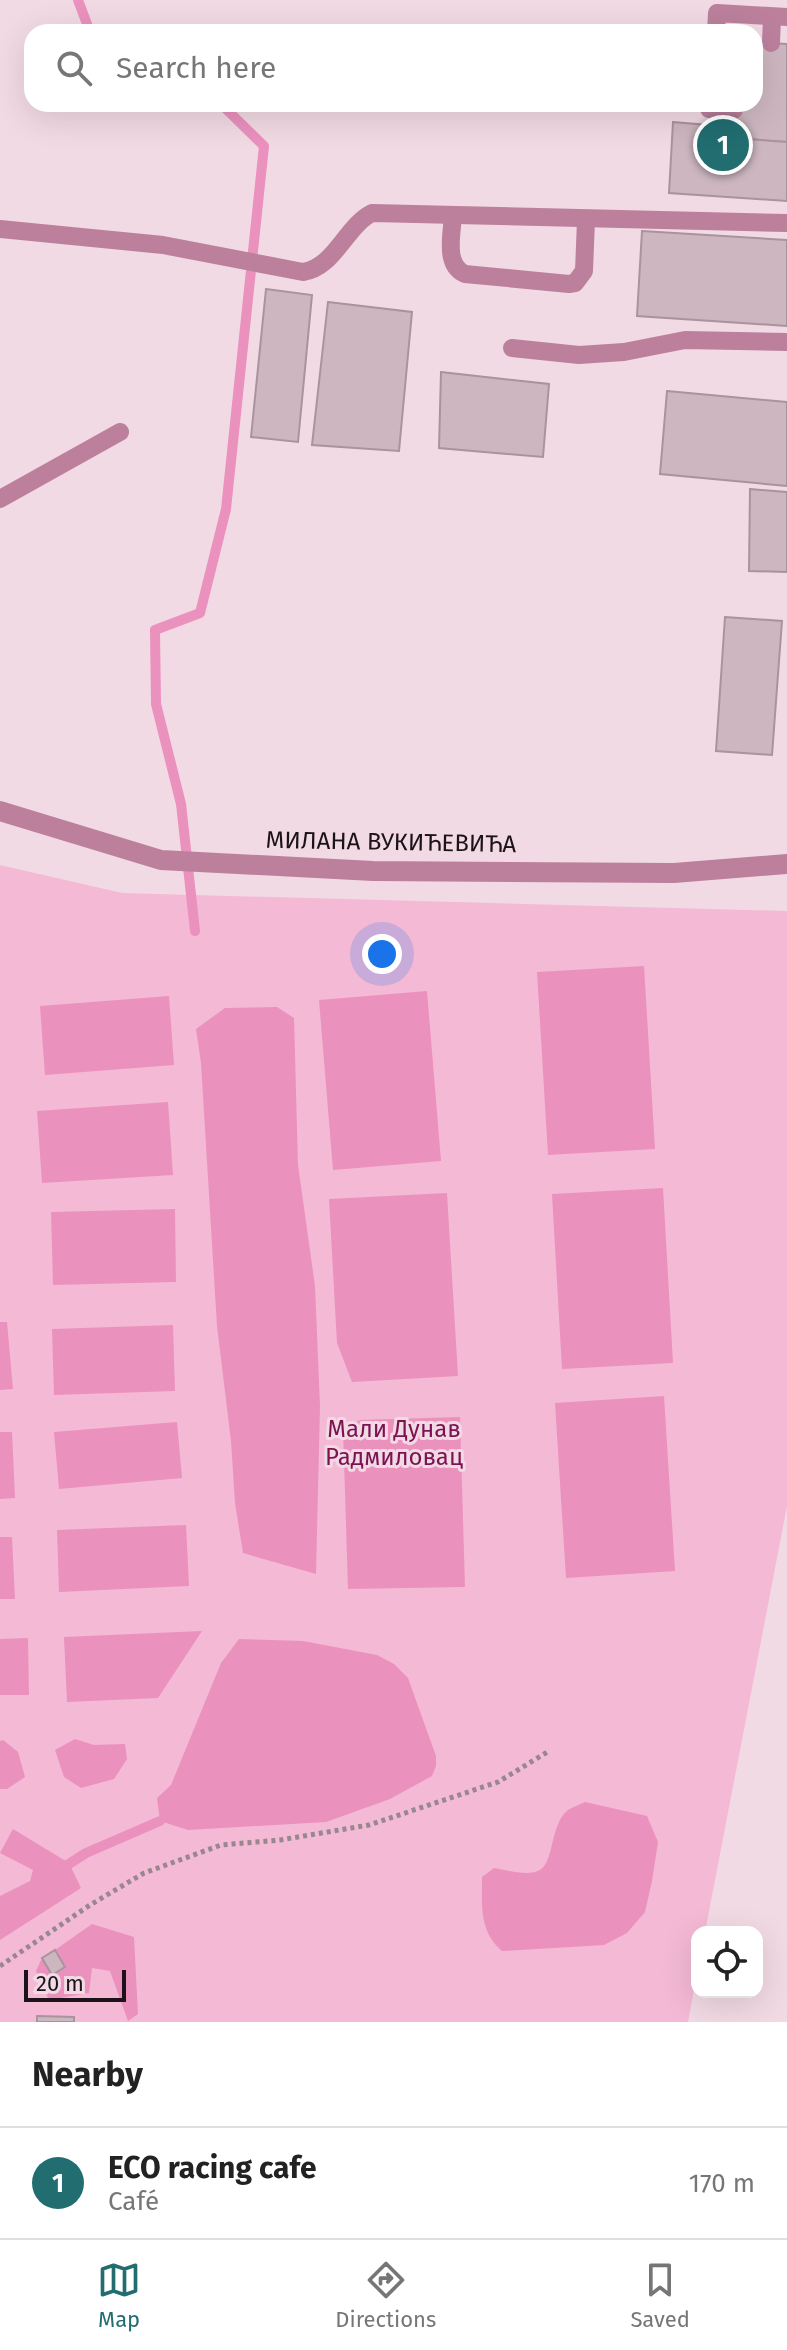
<!DOCTYPE html>
<html lang="en">
<head>
<meta charset="utf-8">
<style>
	body { margin:0; font-family:"Fira Sans",sans-serif; background:#f6f6f6; color:#222 }
	.controls { position:absolute; right:24px; bottom:24px; display:grid; overflow:hidden; border-radius:16px; box-shadow:0 8px 32px #0002 }
	.controls button { width:72px; height:72px; display:grid; place-items:center; padding:0; border:0; border-bottom:2px solid #e0e0e0; background:#fff; color:#222; font:40px sans-serif }
	.scale { position:absolute; left:24px; bottom:20px; width:102px; box-sizing:border-box; padding-left:8px; border:4px solid #1b1317; border-top:0; font-size:22px; line-height:28px; white-space:nowrap; color:#1b1317; -webkit-text-stroke:6px #f2dae4; paint-order:stroke }
	.you { position:absolute; left:382px; top:954px; width:28px; height:28px; margin:-20px; border:6px solid #fff; border-radius:50%; background:#1a73e8; box-shadow:0 0 0 12px #1a73e833 }
	.badge { display:grid; place-items:center; width:52px; height:52px; border-radius:50%; background:#216d70; color:#fff; font-size:26px; font-weight:700 }
	.pin { position:absolute; translate:-50% -50%; border:4px solid #fff; box-shadow:0 2px 8px #0006 }
	.list { margin:0; padding:0; list-style:none }
	h2 { display:flex; justify-content:space-between; align-items:center; height:104px; margin:0; padding:0 32px; font-size:34px }
	h2 small { font-size:26px; font-weight:400; color:#767676 }
	.list li { display:grid; grid-template-columns:52px 1fr auto; gap:24px; align-items:center; box-sizing:border-box; height:112px; padding:0 32px; border-top:2px solid #e0e0e0 }
	.list b { display:block; font-size:30px; white-space:nowrap }
	.list p { margin:0; font-size:26px; white-space:nowrap; color:#767676 }
	.list em { font-size:26px; font-style:normal; color:#767676 }
	.icon { flex:none; width:44px; height:44px; fill:none; stroke:currentColor; stroke-width:2; stroke-linecap:round; stroke-linejoin:round }
	.map { position:relative; flex:none; width:787px; height:2022px; overflow:hidden }
	.search { position:absolute; background:#fff; box-shadow:0 8px 32px #0002; left:24px; right:24px; top:24px; height:88px; display:flex; align-items:center; gap:20px; box-sizing:border-box; padding:0 28px; border-radius:24px; color:#767676; font-size:30px }
	.sheet { height:216px; background:#fff }
	nav { display:flex; justify-content:space-around; align-items:center; box-sizing:border-box; height:112px; border-top:2px solid #e0e0e0; background:#fff; font-size:22px; color:#767676 }
	nav a { display:grid; justify-items:center; gap:4px }
	nav .on { color:#216d70 }
	.map>svg:first-child { display:block }
</style>
</head>
<body>
<div class="map">
<svg width="787" height="2022" viewBox="0 0 787 2022">
	<rect width="100%" height="100%" fill="#f2dae4"/>
	<polygon fill="#f4b9d5" points="0,865 122,893 787,911 787,1506 705,1932 697,1932 697,1973 688,2022 0,2022"/>
	<g fill="#eb91be">
		<polygon points="644,966 655,1149 548,1155 537,972"/>
		<polygon points="427,991 441,1161 333,1170 319,1000"/>
		<polygon points="169,996 174,1065 45,1075 40,1006"/>
		<polygon points="277,1007 294,1018 298,1165 315,1286 320,1406 316,1574 243,1553 235,1503 231,1441 217,1326 201,1063 196,1029 225,1008"/>
		<polygon points="168,1102 173,1175 42,1183 37,1111"/>
		<polygon points="663,1188 673,1363 562,1369 552,1194"/>
		<polygon points="447,1193 458,1376 352,1382 337,1343 329,1199"/>
		<polygon points="175,1209 176,1282 53,1285 51,1212"/>
		<polygon points="0,1322 7,1322 13,1389 0,1390"/>
		<polygon points="173,1325 175,1391 54,1395 52,1329"/>
		<polygon points="664,1396 675,1571 566,1578 555,1403"/>
		<polygon points="460,1417 465,1587 348,1589 343,1429 360,1420"/>
		<polygon points="177,1422 182,1478 59,1489 54,1432"/>
		<polygon points="0,1432 12,1432 15,1498 0,1499"/>
		<polygon points="186,1525 189,1586 59,1592 57,1530"/>
		<polygon points="0,1537 12,1537 15,1599 0,1599"/>
		<polygon points="202,1631 158,1698 67,1702 64,1637"/>
		<polygon points="28,1638 29,1695 0,1695 0,1639"/>
		<polygon points="239,1639 303,1641 377,1655 394,1664 408,1678 436,1756 436,1766 432,1776 390,1799 326,1822 188,1830 160,1821 157,1798 171,1785 221,1663"/>
		<polygon points="75,1739 94,1745 125,1744 127,1759 114,1779 81,1788 64,1777 55,1750"/>
		<polygon points="3,1740 18,1752 25,1777 7,1789 0,1789 0,1741"/>
		<path d="M585 1802 647 1816 658 1842 652 1881 645 1912 627 1933 604 1945 502 1951C479 1931 482 1906 482 1877L494 1868C507 1870 525 1876 538 1871 555 1864 549 1825 568 1810 572 1807 580 1805 585 1802Z"/>
		<polygon points="13,1829 69,1863 81,1888 0,1940 0,1896 30,1881 33,1870 0,1853"/>
		<polygon points="92,1924 134,1937 138,2014 128,2021 110,1971 92,1968 89,1993 49,2000 36,1971 42,1958 52,1974 64,1967 55,1950"/>
	</g>
	<g fill="none" stroke-linecap="round" stroke-linejoin="round">
		<g stroke="#eb91be" stroke-width="10">
			<polyline points="78,0 90,32"/>
			<polyline points="195,931 181,804 156,704 155,630 200,613 226,509 264,146 221,104"/>
			<polyline points="58,1871 86,1853 160,1821"/>
		</g>
	</g>
	<g fill="#cdb6c0" stroke="#a9939d" stroke-width="2">
		<polygon points="755,42 787,44 787,142 732,138 734,104 755,104"/>
		<polygon points="673,122 720,126 719,137 787,142 787,201 669,193"/>
		<polygon points="642,231 787,240 787,326 637,316"/>
		<polygon points="266,289 312,295 298,442 251,437"/>
		<polygon points="328,302 412,312 399,451 312,445"/>
		<polygon points="441,372 549,384 543,457 439,448"/>
		<polygon points="667,391 787,402 787,486 660,474"/>
		<polygon points="750,489 787,492 787,572 749,571"/>
		<polygon points="725,617 782,621 772,755 716,751"/>
		<polygon points="55,1950 65,1967 52,1975 42,1958"/>
		<polygon points="37,2016 74,2017 74,2022 37,2022"/>
	</g>
	<g fill="none" stroke-linecap="round" stroke-linejoin="round">
		<polyline stroke="#98878e" stroke-width="5" stroke-dasharray="4 4" stroke-linecap="butt" points="0,1966 90,1905 144,1873 221,1845 280,1840 369,1825 498,1782 549,1751"/>
		<g stroke="#bc809d" stroke-width="18">
			<polyline points="716,32 717,13 787,17"/>
			<polyline points="771,43 772,17"/>
			<polyline points="709,104 709,109 734,110"/>
			<path d="M453 215C452 234 444 265 465 274L569 284 575 283 584 271 586 220"/>
			<path d="M0 229 163 245 303 272C334 268 346 226 372 213L787 223"/>
			<polyline points="512,348 579,355 624,352 685,340 787,342"/>
			<polyline points="0,499 120,432"/>
		</g>
		<polyline stroke="#bc809d" stroke-width="20" points="0,811 161,860 373,871 674,873 787,864"/>
	</g>
	<g text-anchor="middle" dominant-baseline="central" stroke-width="6" stroke-linejoin="round" paint-order="stroke">
		<g font-size="24" fill="#1b1317" stroke="#f2dae4">
			<text transform="translate(391 842) rotate(1)">МИЛАНА ВУКИЋЕВИЋА</text>
		</g>
		<g font-size="24" fill="#7c1153" stroke="#f2dae4">
			<text x="394" y="1429">Мали Дунав<tspan x="394" dy="28">Радмиловац</tspan></text>
		</g>
	</g>
</svg>
<div class="controls">
<button><svg class="icon" aria-label="locate" viewBox="0 0 24 24"><circle cx="12" cy="12" r="6"/><path d="M12 2v4M12 18v4M2 12h4M18 12h4"/></svg></button>
</div>
<div class="scale">20 m</div>
<div class="you"></div>
<div class="pin badge" style="left:723px;top:145px">1</div>
<div class="search"><svg class="icon" aria-label="search" viewBox="0 0 24 24"><circle cx="10" cy="10" r="6"/><path d="M15 15l6 6"/></svg>Search here</div>
</div>
<section class="sheet">
<h2>Nearby<small></small></h2>
<ul class="list">
<li><span class="badge">1</span><div><b>ECO racing cafe</b><p>Café</p></div><em>170 m</em></li>
</ul>
</section>
<nav>
<a class="on"><svg class="icon" aria-label="map" viewBox="0 0 24 24"><path d="M3 6l6-2 6 2 6-2v14l-6 2-6-2-6 2zM9 4v14M15 6v14"/></svg>Map</a>
<a><svg class="icon" aria-label="directions" viewBox="0 0 24 24"><path d="M12 3l9 9-9 9-9-9zM9 14v-3h6M13 9l2 2-2 2"/></svg>Directions</a>
<a><svg class="icon" aria-label="saved" viewBox="0 0 24 24"><path d="M7 4h10v16l-5-4-5 4z"/></svg>Saved</a>
</nav>
</body>
</html>
